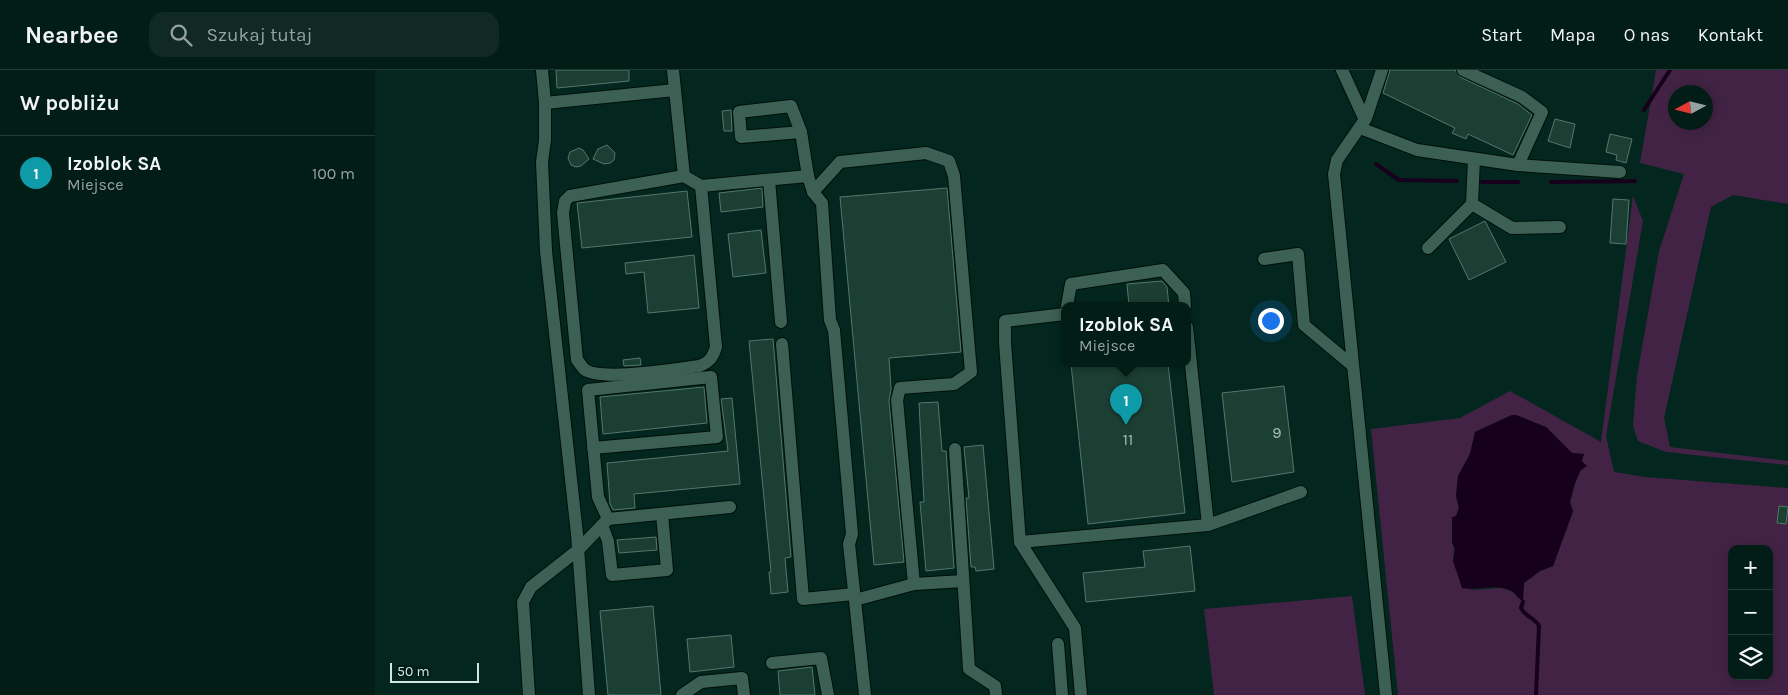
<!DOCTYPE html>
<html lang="pl">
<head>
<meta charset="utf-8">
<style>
	body { margin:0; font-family:Karla,sans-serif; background:#102a23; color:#f1f3f6 }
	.controls { position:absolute; right:15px; bottom:15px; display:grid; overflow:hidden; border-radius:10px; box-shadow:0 2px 12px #0003 }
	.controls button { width:45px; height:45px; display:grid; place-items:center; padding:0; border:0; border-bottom:1px solid #233b35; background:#021d16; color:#f1f3f6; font:25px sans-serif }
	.compass { position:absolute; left:1293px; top:15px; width:45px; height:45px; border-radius:50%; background:#021d16; box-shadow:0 2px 12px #0003; rotate:263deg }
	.scale { position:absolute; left:15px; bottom:12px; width:89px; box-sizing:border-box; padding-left:5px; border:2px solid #d2e5de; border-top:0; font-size:14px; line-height:18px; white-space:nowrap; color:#d2e5de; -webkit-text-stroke:4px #001d15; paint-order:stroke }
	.you { position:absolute; left:895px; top:250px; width:18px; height:18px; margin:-12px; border:4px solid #fff; border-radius:50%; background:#1a73e8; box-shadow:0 0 0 8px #1a73e833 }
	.badge { display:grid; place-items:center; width:32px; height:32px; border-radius:50%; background:#0b8043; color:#fff; font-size:16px; font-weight:700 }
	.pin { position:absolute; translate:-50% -41px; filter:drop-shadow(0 1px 2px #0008) }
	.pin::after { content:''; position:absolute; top:26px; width:18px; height:15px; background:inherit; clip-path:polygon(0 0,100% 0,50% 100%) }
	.popup { position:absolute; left:686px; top:232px; width:130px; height:65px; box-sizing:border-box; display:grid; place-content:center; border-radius:10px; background:#021d16; filter:drop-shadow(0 1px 4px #0005); font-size:16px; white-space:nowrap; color:#96a2a1 }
	.popup b { font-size:19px; color:#f1f3f6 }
	.popup::after { content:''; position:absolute; left:50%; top:100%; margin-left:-10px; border:10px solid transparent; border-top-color:#021d16 }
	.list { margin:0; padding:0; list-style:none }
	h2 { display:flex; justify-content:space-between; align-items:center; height:65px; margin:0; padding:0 20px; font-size:21px }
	h2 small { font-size:16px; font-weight:400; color:#96a2a1 }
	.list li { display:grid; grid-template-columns:32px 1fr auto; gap:15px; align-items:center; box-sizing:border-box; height:75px; padding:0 20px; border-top:1px solid #233b35 }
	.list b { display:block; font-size:19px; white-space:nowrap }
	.list p { margin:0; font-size:16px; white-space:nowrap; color:#96a2a1 }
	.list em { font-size:16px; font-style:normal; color:#96a2a1 }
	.icon { flex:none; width:28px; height:28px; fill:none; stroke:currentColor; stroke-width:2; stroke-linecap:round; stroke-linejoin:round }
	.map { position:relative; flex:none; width:1413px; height:625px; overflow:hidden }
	header { display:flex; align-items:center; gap:30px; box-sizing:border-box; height:70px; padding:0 25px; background:#021d16; border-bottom:1px solid #233b35 }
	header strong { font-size:24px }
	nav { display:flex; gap:28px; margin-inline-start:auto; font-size:18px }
	.search { width:350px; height:45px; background:#102a23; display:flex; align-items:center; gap:12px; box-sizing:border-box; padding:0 18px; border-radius:15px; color:#96a2a1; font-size:19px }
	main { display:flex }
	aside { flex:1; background:#021d16 }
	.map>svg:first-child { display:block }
</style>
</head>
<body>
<header>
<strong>Nearbee</strong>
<div class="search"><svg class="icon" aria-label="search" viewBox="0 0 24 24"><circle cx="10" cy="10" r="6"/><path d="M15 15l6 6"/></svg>Szukaj tutaj</div>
<nav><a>Start</a><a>Mapa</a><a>O nas</a><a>Kontakt</a></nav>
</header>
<main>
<aside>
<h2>W pobliżu<small></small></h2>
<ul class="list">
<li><span class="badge" style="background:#0f9aa8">1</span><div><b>Izoblok SA</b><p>Miejsce</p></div><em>100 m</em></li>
</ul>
</aside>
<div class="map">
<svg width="1413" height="625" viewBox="0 0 1413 625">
	<rect width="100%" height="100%" fill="#03271e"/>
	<g fill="#422345" fill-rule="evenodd">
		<path d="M1281 0H1413V134L1358 125 1336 137 1289 348 1295 377 1413 391V395L1291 382 1263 371 1258 356 1262 306 1284 181 1309 104 1265 93ZM1300 22H1330V52H1300Z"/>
		<path d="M1258 126 1268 151 1231 366 1239 402 1270 407 1413 418V625H1023L996 359 1085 348 1135 321 1226 372ZM1137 345H1141L1171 357 1197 384 1204 385 1207 391 1195 432 1198 441 1178 496 1165 501 1149 513 1148 521 1143 528 1137 521 1126 518 1096 520 1078 491 1081 446 1084 438 1081 426 1083 406 1095 384 1100 362ZM1357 479H1394V606H1357Z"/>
		<polygon points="977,526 990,625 839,625 829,539"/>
	</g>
	<path fill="#17001b" d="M1137 345H1141L1171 357 1197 383 1209 384 1207 391 1212 396 1206 400 1199 415 1195 432 1198 441 1178 496 1165 501 1149 513 1148 532C1144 529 1141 523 1136 521 1123 513 1101 521 1087 518L1078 491 1080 479 1077 473V447L1081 446 1084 438 1081 426 1083 406 1095 384 1100 362Z"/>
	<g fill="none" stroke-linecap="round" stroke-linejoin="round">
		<g stroke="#17001b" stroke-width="4">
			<polyline points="1269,40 1295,0"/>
			<polyline points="1001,94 1024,110 1082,111"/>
			<polyline points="1107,112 1143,112"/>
			<polyline points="1176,112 1260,111"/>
			<path d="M1148 532 1146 538C1150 547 1159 547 1164 556L1161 625"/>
		</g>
	</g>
	<g fill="#1c3f34" stroke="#53776b">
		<polygon points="181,0 254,0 254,11 182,18"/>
		<polygon points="1015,0 1080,0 1085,7 1143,34 1157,45 1138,85 1093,64 1091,69 1077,63 1080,58 1008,23"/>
		<polygon points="356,40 357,61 349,61 347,41"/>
		<polygon points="1180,49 1200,54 1195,78 1173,71"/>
		<polygon points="1235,64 1257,69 1251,93 1241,90 1242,85 1231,82"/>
		<polygon points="232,75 240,83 239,90 235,93 229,94 218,89 223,79"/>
		<polygon points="204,78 208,80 214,89 206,96 201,97 196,95 193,88 195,82"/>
		<polygon points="387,118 388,137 346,142 344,123"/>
		<polygon points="572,118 586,282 514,288 516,319 514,331 529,492 499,495 465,127"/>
		<polygon points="312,121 317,167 207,178 202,133"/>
		<polygon points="1238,129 1254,130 1251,174 1235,173"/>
		<polygon points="1110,151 1131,192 1094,210 1074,169"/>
		<polygon points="386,160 391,203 358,207 353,164"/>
		<polygon points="319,185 324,238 273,243 269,202 251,204 250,193"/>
		<polygon points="787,211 792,217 794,236 754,236 752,214"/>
		<polygon points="398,269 416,487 410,488 413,522 396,524 394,502 396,502 374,271"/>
		<polygon points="265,288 266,295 249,296 248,290"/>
		<polygon points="696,294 793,294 810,443 713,454"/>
		<polygon points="909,316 919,402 857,412 847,323"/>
		<polygon points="329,317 332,353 228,364 225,327"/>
		<polygon points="357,328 365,414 259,424 260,438 238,440 235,434 232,393 353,381 346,329"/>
		<polygon points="563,332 567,381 571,381 579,498 551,501 545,432 549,432 544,333"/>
		<polygon points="608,375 619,499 601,501 600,497 596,497 591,428 594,428 589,377"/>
		<polygon points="1404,436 1413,437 1411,454 1402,453"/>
		<polygon points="281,467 282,480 244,483 242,470"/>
		<polygon points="815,476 820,521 711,532 708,503 770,497 768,481"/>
		<polygon points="278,536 286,625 233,625 225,541"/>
		<polygon points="356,565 359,597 315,602 312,569"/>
		<polygon points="437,597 440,625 405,625 403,601"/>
	</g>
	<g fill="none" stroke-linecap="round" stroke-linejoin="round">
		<g stroke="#000f08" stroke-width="14">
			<g id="minor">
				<polyline points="167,0 170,33"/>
				<polyline points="298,0 300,20"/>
				<polyline points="967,0 990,50"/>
				<polyline points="1007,0 991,48 962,90 959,104 1011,625"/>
				<polyline points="1088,0 1147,27 1167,42 1143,95"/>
				<polyline points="985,58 1042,80 1143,95 1245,102"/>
				<polyline points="426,62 366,67 364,42 416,36 426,62 433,106"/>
				<polyline points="394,110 406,252"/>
				<path d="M326 116 341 277C338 287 335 292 324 296 302 299 225 312 209 299 207 297 204 292 202 290L188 143 190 131 195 126 309 106 326 116 433 106 438 122 447 133 455 250 459 260 477 464 474 474 490 625"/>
				<polyline points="438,122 465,92 551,83 574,91 579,106 596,302 579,314 525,318 522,330 539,514"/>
				<polyline points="1097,134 1137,158 1185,157"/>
				<polyline points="1053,178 1097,134 1099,89"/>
				<polyline points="889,189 923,184 929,255 978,296"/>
				<polyline points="692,236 696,214 788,200 809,223 810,236"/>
				<polyline points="690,244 630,251 630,273 645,472 700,558 706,625"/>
				<polyline points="812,257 833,455"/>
				<polyline points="407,274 428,529 479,524"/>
				<polyline points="218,378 342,367 336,307 213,320 223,427 233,449"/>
				<polyline points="580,379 594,599 620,616 621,625"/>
				<polyline points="227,455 233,471 237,505 292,500 287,444"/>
				<polyline points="645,472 833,455 926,422"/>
				<polyline points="480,530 539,514 588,511"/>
				<polyline points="683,574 687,625"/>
				<polyline points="397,593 446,588 453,625"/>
				<polyline points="154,625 148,532 156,517 203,480 233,449 355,437"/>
				<polyline points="214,625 202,464 171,181 167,92 170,70 170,33 300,20 309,106"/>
				<polyline points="307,625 326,612 367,608 369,625"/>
			</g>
		</g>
		<use href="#minor" stroke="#3d6054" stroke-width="12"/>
	</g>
	<g text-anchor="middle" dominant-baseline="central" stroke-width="4.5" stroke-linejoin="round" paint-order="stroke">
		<g font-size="16" fill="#a4bcb4">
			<text x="902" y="362">9</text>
			<text x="753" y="369">11</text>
		</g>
	</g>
</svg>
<div class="controls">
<button>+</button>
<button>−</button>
<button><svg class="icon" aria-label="layers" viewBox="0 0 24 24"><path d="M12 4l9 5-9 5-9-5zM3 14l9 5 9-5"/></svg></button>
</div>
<svg class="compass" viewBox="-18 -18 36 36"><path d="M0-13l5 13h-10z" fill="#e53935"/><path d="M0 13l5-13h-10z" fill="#96a2a1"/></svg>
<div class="scale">50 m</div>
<div class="you"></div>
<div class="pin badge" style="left:751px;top:355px;background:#0f9aa8">1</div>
<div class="popup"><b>Izoblok SA</b>Miejsce</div>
</div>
</main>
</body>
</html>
